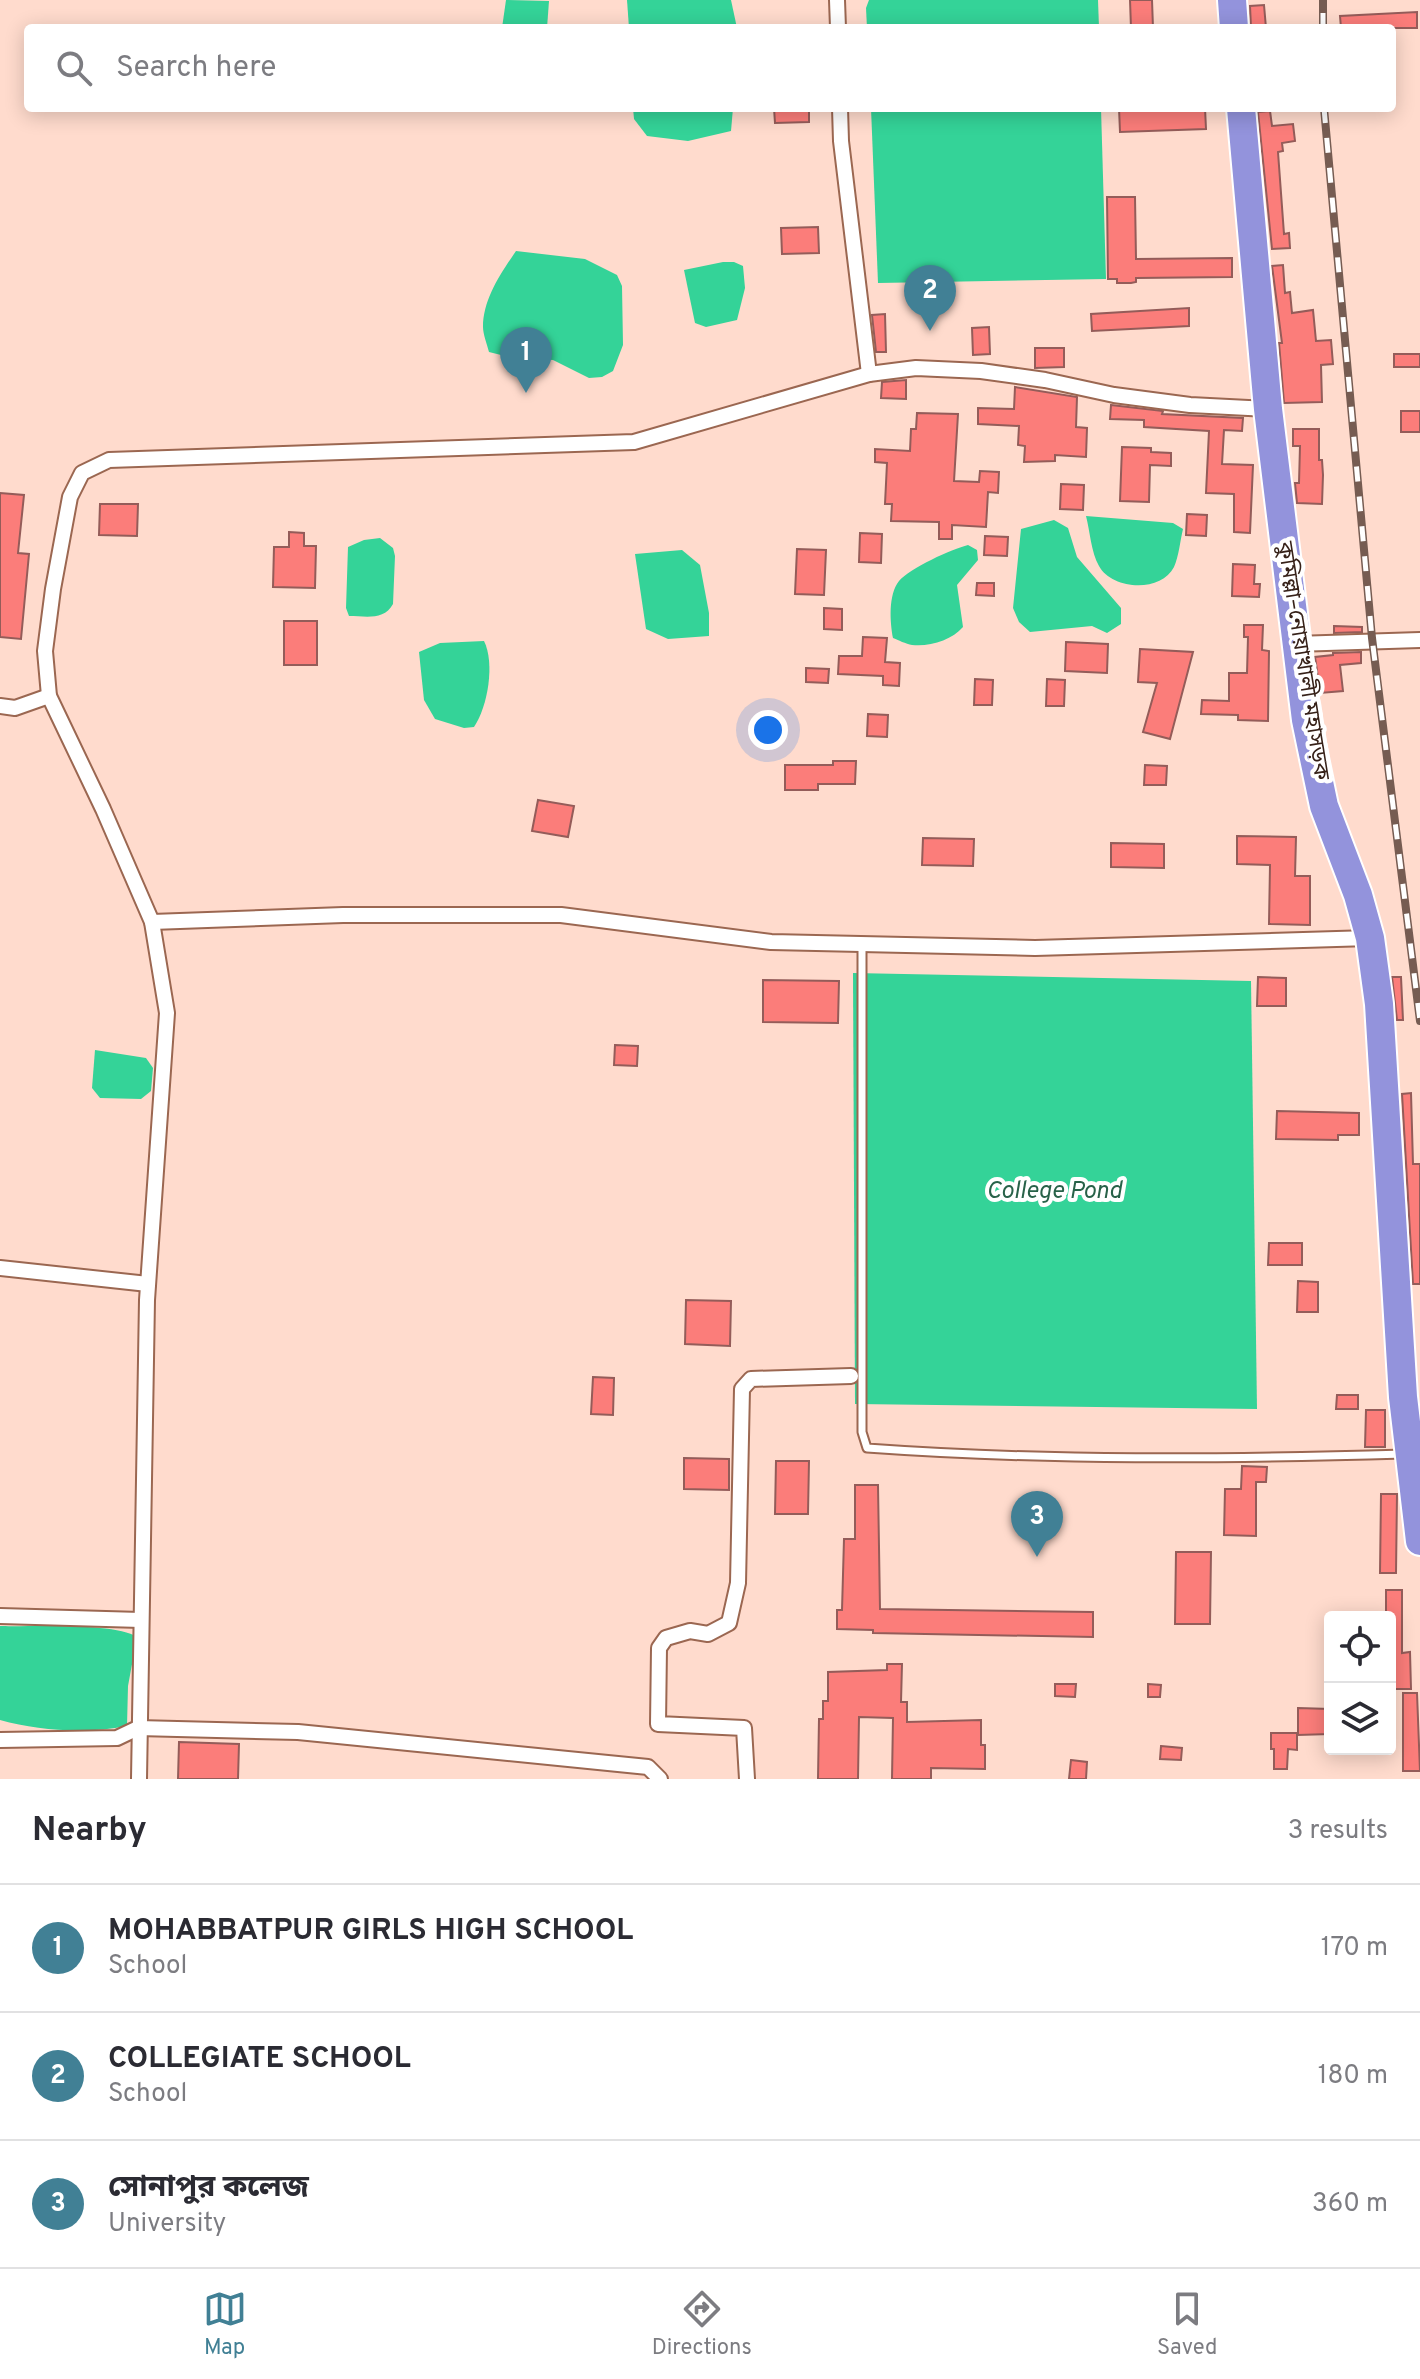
<!DOCTYPE html>
<html lang="en">
<head>
<meta charset="utf-8">
<style>
	body { margin:0; font-family:Overpass,"Noto Sans Bengali",sans-serif; background:#f2f2f3; color:#2b2b33 }
	.controls { position:absolute; right:24px; bottom:24px; display:grid; overflow:hidden; border-radius:8px; box-shadow:0 4px 20px #0003 }
	.controls button { width:72px; height:72px; display:grid; place-items:center; padding:0; border:0; border-bottom:2px solid #e1e1e2; background:#fff; color:#2b2b33; font:40px sans-serif }
	.you { position:absolute; left:768px; top:730px; width:28px; height:28px; margin:-20px; border:6px solid #fff; border-radius:50%; background:#1a73e8; box-shadow:0 0 0 12px #1a73e833 }
	.badge { display:grid; place-items:center; width:52px; height:52px; border-radius:50%; background:#418095; color:#fff; font-size:26px; font-weight:700 }
	.pin { position:absolute; translate:-50% -66px; filter:drop-shadow(0 2px 4px #0008) }
	.pin::after { content:''; position:absolute; top:42px; width:28px; height:24px; background:inherit; clip-path:polygon(0 0,100% 0,50% 100%) }
	.list { margin:0; padding:0; list-style:none }
	h2 { display:flex; justify-content:space-between; align-items:center; height:104px; margin:0; padding:0 32px; font-size:34px }
	h2 small { font-size:26px; font-weight:400; color:#7c7c81 }
	.list li { display:grid; grid-template-columns:52px 1fr auto; gap:24px; align-items:center; box-sizing:border-box; height:128px; padding:0 32px; border-top:2px solid #e1e1e2 }
	.list b { display:block; font-size:30px; white-space:nowrap }
	.list p { margin:0; font-size:26px; white-space:nowrap; color:#7c7c81 }
	.list em { font-size:26px; font-style:normal; color:#7c7c81 }
	.icon { flex:none; width:44px; height:44px; fill:none; stroke:currentColor; stroke-width:2; stroke-linecap:round; stroke-linejoin:round }
	.map { position:relative; flex:none; width:1420px; height:1779px; overflow:hidden }
	.search { position:absolute; background:#fff; box-shadow:0 4px 20px #0003; left:24px; right:24px; top:24px; height:88px; display:flex; align-items:center; gap:20px; box-sizing:border-box; padding:0 28px; border-radius:8px; color:#7c7c81; font-size:30px }
	.sheet { height:488px; background:#fff }
	nav { display:flex; justify-content:space-around; align-items:center; box-sizing:border-box; height:112px; border-top:2px solid #e1e1e2; background:#fff; font-size:22px; color:#7c7c81 }
	nav a { display:grid; justify-items:center; gap:4px }
	nav .on { color:#418095 }
	.map>svg:first-child { display:block }
</style>
</head>
<body>
<div class="map">
<svg width="1420" height="1779" viewBox="0 0 1420 1779">
	<rect width="100%" height="100%" fill="#ffdbcd"/>
	<g fill="#34d398">
		<polygon points="506,0 549,1 547,28 502,28"/>
		<polygon points="627,0 731,0 737,28 629,28"/>
		<polygon points="869,0 1098,0 1099,28 867,28 866,8"/>
		<polygon points="633,108 733,108 731,131 688,141 647,136 634,119"/>
		<polygon points="871,108 1101,108 1106,279 878,283"/>
		<path d="M516 251 585 259 617 275 622 286 623 345 613 371 602 377 589 378 553 360 513 358 489 352C487 344 483 334 483 327 483 299 501 273 516 251Z"/>
		<polygon points="723,262 734,262 743,266 745,288 737,320 706,327 695,323 684,270"/>
		<path d="M1086 516 1173 523 1183 529C1180 541 1179 556 1174 567 1161 593 1112 590 1099 566 1091 552 1090 531 1086 516Z"/>
		<polygon points="1054,520 1068,528 1077,557 1121,608 1121,624 1107,633 1092,626 1030,632 1019,622 1013,608 1021,529"/>
		<path d="M380 538 393 548 395 556 393 604C384 621 365 616 349 616L346 608 348 547 364 540Z"/>
		<path d="M968 545 977 550 978 560 957 585 963 627C952 640 930 647 912 645 906 644 898 640 893 638 890 622 888 595 899 581 910 568 952 549 968 545Z"/>
		<polygon points="682,550 700,565 709,613 709,636 668,639 646,629 635,554"/>
		<path d="M484 641C495 663 488 706 474 727L464 728 435 719 424 700 419 652 440 643Z"/>
		<polygon points="853,973 1251,981 1257,1409 855,1404"/>
		<polygon points="95,1050 146,1058 153,1068 151,1091 141,1099 100,1098 92,1088"/>
		<path d="M0 1626C30 1627 115 1622 137 1637L128 1686 127 1726C86 1734 40 1731 0 1720Z"/>
	</g>
	<g fill="#fb7d7a" stroke="#945c59" stroke-width="2">
		<polygon points="1130,0 1152,0 1153,28 1131,28"/>
		<polygon points="1264,5 1266,28 1251,28 1250,6"/>
		<polygon points="1417,12 1417,28 1341,28 1340,16"/>
		<polygon points="774,108 809,108 809,122 775,123"/>
		<polygon points="1119,108 1205,108 1206,129 1120,132"/>
		<polygon points="1270,111 1272,126 1293,124 1295,141 1282,143 1283,151 1278,152 1284,234 1289,233 1290,248 1272,249 1258,112"/>
		<polygon points="1107,197 1135,197 1136,259 1232,258 1232,277 1136,278 1136,282 1131,283 1117,283 1117,279 1108,279"/>
		<polygon points="818,227 819,253 782,254 781,228"/>
		<polygon points="1283,265 1285,293 1290,292 1292,313 1313,310 1316,341 1331,340 1333,364 1321,365 1322,402 1284,403 1279,343 1282,343 1272,266"/>
		<polygon points="1189,308 1189,326 1092,331 1091,314"/>
		<polygon points="885,314 886,352 876,352 872,315"/>
		<polygon points="989,327 990,354 973,355 972,328"/>
		<polygon points="1035,348 1064,348 1064,367 1035,368"/>
		<rect x="1394" y="354" width="26" height="13"/>
		<polygon points="906,380 906,399 881,398 882,382"/>
		<polygon points="1015,387 1077,397 1076,427 1087,428 1086,457 1055,455 1055,461 1024,462 1025,446 1018,445 1019,426 978,424 978,408 1014,409"/>
		<polygon points="1111,405 1163,411 1162,414 1243,418 1242,431 1224,430 1222,464 1253,465 1250,533 1234,532 1234,494 1206,493 1209,431 1144,427 1144,420 1110,419"/>
		<rect x="1401" y="411" width="19" height="21"/>
		<polygon points="917,413 958,414 954,481 979,482 980,471 999,472 998,493 988,492 986,527 952,525 952,539 939,539 939,522 891,521 892,504 885,504 887,463 875,462 875,449 910,451 911,429 916,429"/>
		<polygon points="1293,429 1319,429 1319,460 1322,460 1323,475 1322,504 1297,503 1295,483 1299,483 1300,446 1293,446"/>
		<polygon points="1122,447 1151,448 1151,452 1171,453 1171,466 1150,465 1149,502 1120,501"/>
		<polygon points="1061,484 1084,485 1083,510 1060,509"/>
		<polygon points="0,493 24,495 18,553 29,554 21,639 0,637"/>
		<polygon points="100,504 138,504 137,536 99,535"/>
		<polygon points="1187,514 1207,515 1206,536 1186,535"/>
		<polygon points="289,532 304,533 304,546 316,546 315,588 273,587 274,547 289,547"/>
		<polygon points="860,533 882,534 881,563 859,562"/>
		<polygon points="985,536 1008,537 1007,556 984,555"/>
		<polygon points="797,549 826,550 824,595 795,594"/>
		<polygon points="1233,564 1255,565 1254,584 1260,584 1259,597 1232,596"/>
		<polygon points="977,583 994,583 994,596 976,595"/>
		<polygon points="824,608 842,609 842,630 824,629"/>
		<rect x="284" y="621" width="33" height="44"/>
		<polygon points="1244,625 1263,625 1262,650 1269,651 1268,721 1238,720 1238,715 1201,714 1202,700 1229,701 1229,673 1247,673 1248,637 1244,637"/>
		<polygon points="1334,626 1362,627 1362,632 1334,633"/>
		<polygon points="863,637 887,638 885,662 900,663 899,686 883,685 883,676 838,674 839,656 862,656"/>
		<polygon points="1066,642 1108,644 1107,673 1065,671"/>
		<polygon points="1140,649 1193,652 1170,739 1143,732 1157,683 1138,682"/>
		<polygon points="1361,652 1361,663 1340,665 1343,691 1320,693 1315,657 1333,655 1333,653"/>
		<polygon points="806,668 829,669 828,683 806,682"/>
		<polygon points="975,679 993,680 992,705 974,705"/>
		<polygon points="1047,679 1065,680 1064,706 1046,706"/>
		<polygon points="868,714 888,715 887,737 867,736"/>
		<polygon points="833,761 856,761 855,784 818,784 818,790 785,790 785,765 833,765"/>
		<polygon points="1145,765 1167,766 1166,785 1144,785"/>
		<polygon points="538,800 574,806 568,837 532,831"/>
		<polygon points="1237,836 1296,837 1295,876 1310,876 1310,925 1269,924 1270,865 1237,864"/>
		<polygon points="923,838 974,839 973,866 922,865"/>
		<polygon points="1111,843 1164,844 1164,868 1111,867"/>
		<polygon points="1258,977 1286,978 1286,1006 1257,1006"/>
		<polygon points="1392,977 1401,977 1403,1020 1397,1020"/>
		<polygon points="763,980 839,981 838,1023 763,1022"/>
		<polygon points="615,1045 638,1046 637,1066 614,1065"/>
		<polygon points="1411,1093 1413,1164 1420,1164 1420,1284 1413,1284 1402,1094"/>
		<polygon points="1277,1111 1359,1113 1359,1135 1338,1135 1338,1140 1276,1139"/>
		<polygon points="1269,1243 1302,1243 1302,1265 1268,1265"/>
		<polygon points="1298,1281 1318,1282 1318,1312 1297,1312"/>
		<polygon points="686,1300 731,1301 730,1346 685,1344"/>
		<polygon points="593,1377 614,1378 613,1415 591,1414"/>
		<polygon points="1337,1395 1358,1395 1358,1409 1336,1409"/>
		<polygon points="1366,1410 1385,1410 1385,1447 1365,1447"/>
		<polygon points="684,1458 729,1459 729,1490 684,1489"/>
		<polygon points="776,1461 809,1461 808,1514 775,1514"/>
		<polygon points="1242,1466 1267,1467 1266,1482 1256,1482 1256,1536 1224,1535 1225,1489 1241,1489"/>
		<polygon points="855,1485 878,1485 880,1609 1093,1612 1093,1637 873,1633 873,1630 837,1629 837,1610 842,1610 844,1539 855,1539"/>
		<polygon points="1381,1494 1397,1494 1396,1573 1380,1573"/>
		<polygon points="1176,1552 1211,1552 1210,1624 1175,1624"/>
		<polygon points="1386,1590 1402,1590 1402,1653 1410,1652 1411,1689 1395,1689 1394,1657 1390,1657 1390,1617 1386,1617"/>
		<polygon points="887,1664 902,1664 901,1702 907,1702 907,1722 981,1720 981,1745 985,1745 985,1769 931,1768 931,1779 892,1779 893,1718 859,1717 858,1779 818,1779 819,1719 823,1719 823,1701 828,1701 828,1672 887,1670"/>
		<polygon points="1055,1684 1076,1684 1075,1697 1055,1696"/>
		<polygon points="1148,1684 1161,1685 1160,1697 1148,1697"/>
		<polygon points="1403,1693 1417,1693 1420,1771 1403,1771"/>
		<polygon points="1298,1708 1330,1709 1330,1734 1298,1735"/>
		<polygon points="1271,1733 1297,1733 1297,1750 1288,1749 1287,1769 1274,1769 1274,1749 1271,1749"/>
		<polygon points="179,1742 239,1744 238,1779 178,1779"/>
		<polygon points="1161,1746 1182,1748 1181,1760 1160,1759"/>
		<polygon points="1071,1760 1087,1762 1086,1779 1069,1779"/>
	</g>
	<g fill="none" stroke-linecap="round" stroke-linejoin="round">
		<g stroke="#9b6751" stroke-width="11">
			<path id="lane" d="M862 944V1432L867 1448C1046 1461 1225 1459 1404 1454"/>
		</g>
		<g stroke="#9b6751" stroke-width="18">
			<g id="street">
				<polyline points="837,0 838,28"/>
				<polyline points="840,108 841,141 869,374"/>
				<polyline points="1295,644 1420,640"/>
				<polyline points="0,706 15,708 49,696"/>
				<polyline points="152,922 343,915 561,915 771,942 1035,948 1370,938"/>
				<polyline points="0,1268 148,1284"/>
				<polyline points="0,1616 141,1620"/>
				<polyline points="0,1740 117,1738 138,1728 298,1732 648,1767 660,1779"/>
				<polyline points="139,1779 147,1300 167,1013 152,922 103,809 49,696 45,651 53,589 70,497 82,473 109,460 634,442 869,374 916,368 981,371 1045,380 1114,395 1190,405 1268,409"/>
				<polyline points="747,1779 744,1728 658,1724 659,1648 666,1638 690,1631 708,1634 729,1623 738,1583 742,1389 751,1379 851,1376"/>
			</g>
		</g>
		<g stroke="#fff" stroke-width="32">
			<g id="highway">
				<polyline points="1232,0 1234,28"/>
				<polyline points="1241,108 1268,409 1306,720 1324,806 1358,895 1370,938 1379,1004 1403,1397 1420,1541"/>
			</g>
		</g>
		<use href="#lane" stroke="#fff" stroke-width="7"/>
		<use href="#street" stroke="#fff" stroke-width="14"/>
		<use href="#highway" stroke="#9393dc" stroke-width="28"/>
		<g stroke="#765c52" stroke-width="8">
			<g id="rail">
				<polyline points="1323,28 1323,0"/>
				<polyline points="1324,108 1372,638 1420,1021"/>
			</g>
		</g>
		<use href="#rail" stroke="#fff" stroke-width="5" stroke-dasharray="15" stroke-linecap="butt"/>
	</g>
	<g text-anchor="middle" dominant-baseline="central" stroke-width="8" stroke-linejoin="round" paint-order="stroke">
		<g font-size="22" fill="#362118" stroke="#fff">
			<text transform="translate(1302 661) rotate(81)">কুমিল্লা–নোয়াখালী মহাসড়ক</text>
		</g>
		<g font-size="24" font-style="italic" fill="#286249" stroke="#fff">
			<text x="1054" y="1192">College Pond</text>
		</g>
	</g>
</svg>
<div class="controls">
<button><svg class="icon" aria-label="locate" viewBox="0 0 24 24"><circle cx="12" cy="12" r="6"/><path d="M12 2v4M12 18v4M2 12h4M18 12h4"/></svg></button>
<button><svg class="icon" aria-label="layers" viewBox="0 0 24 24"><path d="M12 4l9 5-9 5-9-5zM3 14l9 5 9-5"/></svg></button>
</div>
<div class="you"></div>
<div class="pin badge" style="left:526px;top:393px">1</div>
<div class="pin badge" style="left:930px;top:331px">2</div>
<div class="pin badge" style="left:1037px;top:1557px">3</div>
<div class="search"><svg class="icon" aria-label="search" viewBox="0 0 24 24"><circle cx="10" cy="10" r="6"/><path d="M15 15l6 6"/></svg>Search here</div>
</div>
<section class="sheet">
<h2>Nearby<small>3 results</small></h2>
<ul class="list">
<li><span class="badge">1</span><div><b>MOHABBATPUR GIRLS HIGH SCHOOL</b><p>School</p></div><em>170 m</em></li>
<li><span class="badge">2</span><div><b>COLLEGIATE SCHOOL</b><p>School</p></div><em>180 m</em></li>
<li><span class="badge">3</span><div><b>সোনাপুর কলেজ</b><p>University</p></div><em>360 m</em></li>
</ul>
</section>
<nav>
<a class="on"><svg class="icon" aria-label="map" viewBox="0 0 24 24"><path d="M3 6l6-2 6 2 6-2v14l-6 2-6-2-6 2zM9 4v14M15 6v14"/></svg>Map</a>
<a><svg class="icon" aria-label="directions" viewBox="0 0 24 24"><path d="M12 3l9 9-9 9-9-9zM9 14v-3h6M13 9l2 2-2 2"/></svg>Directions</a>
<a><svg class="icon" aria-label="saved" viewBox="0 0 24 24"><path d="M7 4h10v16l-5-4-5 4z"/></svg>Saved</a>
</nav>
</body>
</html>
